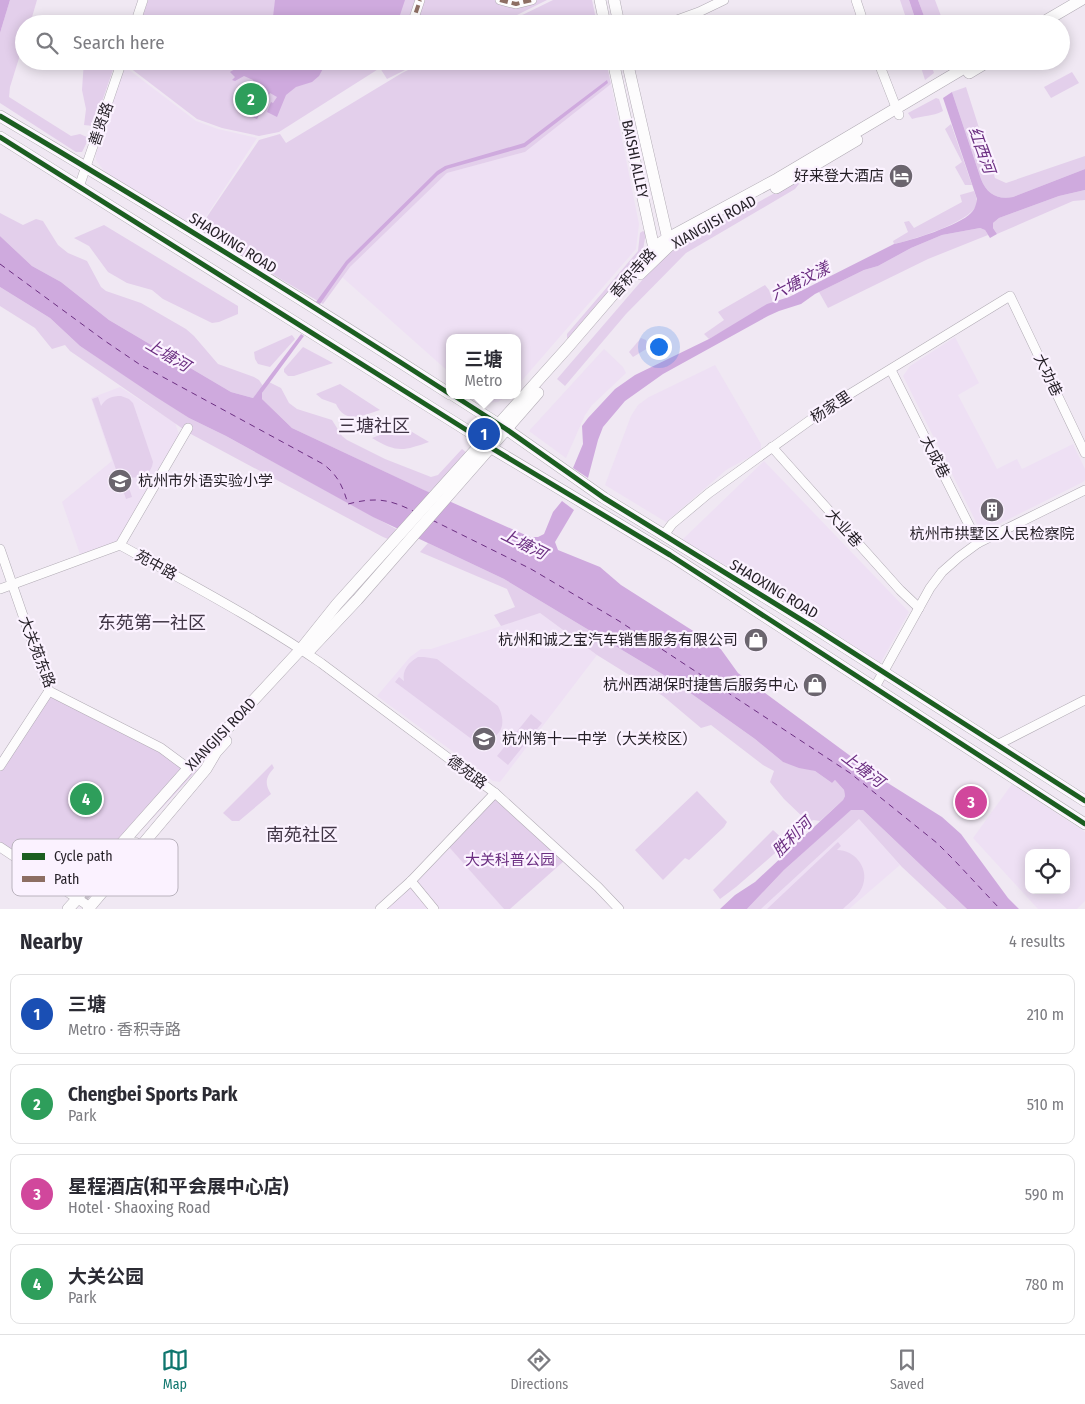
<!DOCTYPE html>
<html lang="en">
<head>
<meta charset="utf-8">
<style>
	body { margin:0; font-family:"Fira Sans Condensed","Noto Sans SC",sans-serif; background:#f2f2f3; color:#2b2b33 }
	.controls { position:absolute; right:15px; bottom:15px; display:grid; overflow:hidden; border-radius:10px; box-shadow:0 2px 12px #0003 }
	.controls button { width:45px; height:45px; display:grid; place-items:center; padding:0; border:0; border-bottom:1px solid #e1e1e2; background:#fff; color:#2b2b33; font:25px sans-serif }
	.you { position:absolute; left:658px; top:346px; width:18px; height:18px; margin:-12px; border:4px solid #fff; border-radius:50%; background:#1a73e8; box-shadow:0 0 0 8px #1a73e833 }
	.badge { display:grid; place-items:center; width:32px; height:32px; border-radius:50%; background:#0f766e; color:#fff; font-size:16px; font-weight:700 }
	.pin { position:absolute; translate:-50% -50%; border:2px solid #fff; box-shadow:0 1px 5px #0006 }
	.popup { position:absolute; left:446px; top:334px; width:75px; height:65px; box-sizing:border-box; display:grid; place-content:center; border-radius:10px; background:#fff; filter:drop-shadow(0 1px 4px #0005); font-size:16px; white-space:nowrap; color:#7c7c81 }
	.popup b { font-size:19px; color:#2b2b33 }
	.popup::after { content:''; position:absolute; left:50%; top:100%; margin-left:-10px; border:10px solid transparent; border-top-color:#fff }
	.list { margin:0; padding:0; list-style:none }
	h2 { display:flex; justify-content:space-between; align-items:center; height:65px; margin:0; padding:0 20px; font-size:21px }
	h2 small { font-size:16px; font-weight:400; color:#7c7c81 }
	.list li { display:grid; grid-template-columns:32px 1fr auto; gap:15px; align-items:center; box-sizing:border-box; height:80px; margin:0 10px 10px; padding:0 10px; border:1px solid #e1e1e2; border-radius:10px }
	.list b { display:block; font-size:19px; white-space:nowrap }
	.list p { margin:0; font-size:16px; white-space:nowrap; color:#7c7c81 }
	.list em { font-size:16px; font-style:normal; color:#7c7c81 }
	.icon { flex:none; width:28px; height:28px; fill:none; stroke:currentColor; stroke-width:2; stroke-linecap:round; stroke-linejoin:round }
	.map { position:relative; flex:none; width:1085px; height:909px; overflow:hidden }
	.search { position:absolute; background:#fff; box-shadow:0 2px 12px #0003; left:15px; right:15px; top:15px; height:55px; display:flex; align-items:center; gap:12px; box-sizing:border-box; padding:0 18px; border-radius:28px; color:#7c7c81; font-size:19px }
	.sheet { height:425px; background:#fff }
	nav { display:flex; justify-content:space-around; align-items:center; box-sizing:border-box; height:70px; border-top:1px solid #e1e1e2; background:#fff; font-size:14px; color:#7c7c81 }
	nav a { display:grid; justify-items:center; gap:2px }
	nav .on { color:#0f766e }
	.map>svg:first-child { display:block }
</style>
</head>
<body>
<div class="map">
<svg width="1085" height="909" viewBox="0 0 1085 909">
	<rect width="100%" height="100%" fill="#f0e8f3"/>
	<g fill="#eee0f4" fill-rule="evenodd">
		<polygon points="124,66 196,121 218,129 257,138 198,229 105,172 96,160 95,150"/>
		<polygon points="611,84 639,224 636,249 518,385 518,338 450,338 450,373 342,277 350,267 447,173 525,152"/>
		<polygon points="955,337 979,383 958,395 997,469 1017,459 1022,469 1073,444 1085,469 1085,480 1083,482 985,531 981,529 977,524 903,376 910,366"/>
		<polygon points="604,349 623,367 626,373 592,405 585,415 566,458 529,431"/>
		<polygon points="715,365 761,444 761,449 757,453 726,470 666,522 605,485 631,416 638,405 649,397"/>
		<polygon points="120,387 175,423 180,437 116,544 81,557 62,502 112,461 91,398"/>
		<polygon points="476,395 509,395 498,402 485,403"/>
		<polygon points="764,461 909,612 880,664 682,540"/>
		<polygon points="540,613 597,655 500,782 493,781 377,696 410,657 421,649 431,649"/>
		<path d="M1012 784 1085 832V901L1077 909H1038L973 838ZM1029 853H1066V890H1029Z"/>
		<polygon points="859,819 900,865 849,909 761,909"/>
		<polygon points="449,847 504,909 439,909 416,881"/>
		<polygon points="411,886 430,909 385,909"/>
	</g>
	<g fill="#e3cfeb">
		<polygon points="10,0 37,0 30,24 24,24 24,42 10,87 9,97 71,136 80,134 89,138 82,152 76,152 0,103 0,33"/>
		<polygon points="148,0 547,0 499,24 140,24"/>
		<polygon points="553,0 592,0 597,24 504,24"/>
		<polygon points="900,0 909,0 917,24 908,24"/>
		<polygon points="918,0 935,0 944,24 927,24"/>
		<polygon points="84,61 116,61 95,122 93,126 84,125 86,109 82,90"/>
		<polygon points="126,61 423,61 387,79 380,68 279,132 259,136 222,128 197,119 125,64"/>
		<polygon points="426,61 606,61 611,84 525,152 447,173 350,267 323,304 198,230 259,140 280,134 286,143 402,73"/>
		<polygon points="919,61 930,61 934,73 925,80"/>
		<polygon points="1072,72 1079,83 1051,98 1044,87"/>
		<path d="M966 87 995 178 1006 183 1085 156V169L1013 197C997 200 987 194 981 179L952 92Z"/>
		<path d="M936 98 939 99 943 111C931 117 925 115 912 119L908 113Z"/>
		<polygon points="951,124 972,185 965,185 955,167 962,162 945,129"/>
		<polygon points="797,181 799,184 795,189 686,253 626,314 565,386 557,379 656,264 676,247"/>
		<polygon points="1085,190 1085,200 1073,201 997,234 993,228 993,223 999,218 1059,196"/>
		<path d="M974 191C976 196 978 201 976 206 968 223 912 240 894 244L893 241 908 232 904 222 909 221 914 228 962 202 960 195Z"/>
		<polygon points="0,213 23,225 36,219 43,221 58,245 68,253 87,261 101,287 106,291 141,303 186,329 194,336 218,364 254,377 259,380 263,386 253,398 231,392 109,320 61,282 32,266 0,236"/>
		<polygon points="104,225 238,306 238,314 219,322 212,323 163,299 152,290 127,283 108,272 89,246 74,238"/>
		<polygon points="980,228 985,230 988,235 928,259 828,308 819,292 864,270 878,266 911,248 942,235"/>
		<polygon points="643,231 646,233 642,255 571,339 567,338 567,334 638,251 640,233"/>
		<polygon points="765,285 769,290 773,302 709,339 704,334 724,320 718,312"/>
		<polygon points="0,287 50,318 80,346 189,418 226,436 398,530 388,539 383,537 189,433 70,351 65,345 52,349 35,328 0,306"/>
		<polygon points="292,335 295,339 270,367 258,364 255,359 254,352"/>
		<polygon points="641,338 646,340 648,348 633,357 629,352"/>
		<polygon points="303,347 333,363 294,376 288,376 284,372 284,369"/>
		<polygon points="269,382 281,388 289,403 297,409 332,420 342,436 347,440 385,459 431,477 438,475 462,449 467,453 432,494 292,428 262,399 262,393"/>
		<path d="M340 384 380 410C364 415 345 425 336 404L322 399 316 394Z"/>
		<path d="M121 396 129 399 133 403 153 462C151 477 138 480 125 476L132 497 126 499 92 399 98 397 101 406C106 398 112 396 121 396Z"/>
		<path d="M402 426 429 442C403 451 397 453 372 438Z"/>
		<polygon points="428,543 504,579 672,680 755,739 783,762 815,771 832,783 835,780 844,790 845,796 843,800 820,821 813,820 736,887 720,899 713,890 773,830 784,840 806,820 784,799 770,782 774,771 763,765 711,725 701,728 663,696 597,655 540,613 501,626 494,615 515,607 507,589 420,552"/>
		<path d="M418 657H424L437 659 498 706C506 722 504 735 485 741L489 745 485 749 395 682 399 677 404 681C402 670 408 663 418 657Z"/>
		<polygon points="49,691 161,748 197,770 78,898 0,847 0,766"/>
		<polygon points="531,714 542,723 508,765 497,756"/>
		<path d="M272 764 274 768C266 777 264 783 271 794L239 821H232L223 813Z"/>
		<polygon points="697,791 727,822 724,827 689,860 685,858 663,880 635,850"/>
		<polygon points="495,798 564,861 510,909 504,909 449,847"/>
		<polygon points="851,809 863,810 967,909 947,909 902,867 859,819 761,909 747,909 784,870"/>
		<path d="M838 842 841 846 837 850C855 850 869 868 863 885 860 895 850 902 843 909H767Z"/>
	</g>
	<g fill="#cfaade">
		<polygon points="0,0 10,0 0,33"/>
		<polygon points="275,0 405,0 397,24 279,24 273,17"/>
		<polygon points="909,0 918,0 927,24 917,24"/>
		<path d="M251 61H327L319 76 312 82 296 87 286 95 277 117 267 112 271 102 273 103 277 97 270 93 267 99 268 100 257 119 244 114 248 106 234 96 236 93 244 97 251 95 255 86 253 80 244 76 235 81 232 80 235 77 230 72C236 67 247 68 251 61Z"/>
		<polygon points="607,80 608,83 525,147 447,169 438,175 348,264 320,304 316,302 346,261 437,171 445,166 524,143"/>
		<path d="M952 92 981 179C987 194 997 200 1013 197L1085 169V190L1059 196 999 218 993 223V228L997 234 990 238 985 230 980 228 942 235 911 248 878 266 864 270 815 294 801 304 779 311 768 316 663 374 625 401 603 427 598 440 588 478 573 468 583 444 582 426 588 418 615 389 635 375 709 339 767 304 789 297 894 244C910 241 960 225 971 213 975 209 976 205 977 199L943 98Z"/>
		<polygon points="0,236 32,266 61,282 109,320 231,392 253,398 301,334 304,336 262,393 262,399 292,428 424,490 530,537 538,537 544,534 553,512 562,501 574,510 555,542 558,550 600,567 621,585 720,648 738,673 883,780 942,817 961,834 1008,898 1019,909 967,909 863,810 851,810 784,870 747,909 720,909 735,895 755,882 843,800 845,796 844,790 835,780 832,783 815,771 799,768 783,762 755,739 672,680 504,579 373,517 226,436 189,418 156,397 80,346 50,318 0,287"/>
	</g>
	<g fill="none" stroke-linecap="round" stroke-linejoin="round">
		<g stroke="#6c2f82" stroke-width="1" stroke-dasharray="6 5" stroke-linecap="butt">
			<path d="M0 264 105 341 139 364 323 464C338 475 343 487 348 504 375 497 389 499 413 511"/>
			<polyline points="432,520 531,569 619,621 850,773 937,843 955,861 1000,909"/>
		</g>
		<polyline stroke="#c7c0ca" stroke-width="11" stroke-dasharray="11 5.5" stroke-linecap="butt" points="80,900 108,867"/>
		<g stroke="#b1abb4" stroke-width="10">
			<g id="minor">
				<polyline points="500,0 516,4 532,0"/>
				<polyline points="856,0 864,24"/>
				<polyline points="135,24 143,0"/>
				<polyline points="412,24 420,0"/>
				<polyline points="666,24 699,12 724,0"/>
				<polyline points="878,61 899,115"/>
				<polyline points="387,63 389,61"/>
				<polyline points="79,187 122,61"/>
				<polyline points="891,370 978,543"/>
				<polyline points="772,447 900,590 919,608"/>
				<polyline points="664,535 672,524 709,493 827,408 1010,296 1085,453"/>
				<polyline points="120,545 188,428"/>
				<polyline points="0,549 49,691 161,748 188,768"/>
				<path d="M0 589 120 545C188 583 257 619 321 663L495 793 598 887 619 909"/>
				<polyline points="875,687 930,588 942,572 959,557 978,543 1085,490"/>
				<polyline points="997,745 1085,700"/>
				<polyline points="0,766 49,691"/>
				<polyline points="0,847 90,907"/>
				<polyline points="411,881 434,909"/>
				<polyline points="380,909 411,881 495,793"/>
			</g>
		</g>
		<g stroke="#b1abb4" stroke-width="12">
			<g id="major">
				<polyline points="600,0 605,24"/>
				<polyline points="614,0 619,24"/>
				<polyline points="1040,24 1081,0"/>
				<polyline points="613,61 655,253"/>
				<polyline points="627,61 669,244"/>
				<polyline points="969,73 989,61"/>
				<path d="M0 116C152 206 302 299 450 394"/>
				<polyline points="0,137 484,441 490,447 670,555 1085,824"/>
				<polyline points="776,188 857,140"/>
				<polyline points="640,274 669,246 691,233"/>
				<polyline points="453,395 506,429 604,498 813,627 1085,801"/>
				<polyline points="308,652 357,600 538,393"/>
				<polyline points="111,870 135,843"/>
				<polyline points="68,909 78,898 88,880 122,843 203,752 213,744 301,649 337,604 568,347 654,247 668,238 777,179 976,61"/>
				<polyline points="88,909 206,769 216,752 226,741"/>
			</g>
		</g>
		<use href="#minor" stroke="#fdfcfd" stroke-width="9"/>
		<use href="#major" stroke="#fdfcfd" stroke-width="11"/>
		<g stroke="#8d6e63" stroke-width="4" stroke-dasharray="8 4" stroke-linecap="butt">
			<polyline points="500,0 516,4 532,0"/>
			<polyline points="412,24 420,0"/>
			<polyline points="387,63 389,61"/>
		</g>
		<g stroke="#fbf2ff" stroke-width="8">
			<g id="cycleway">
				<path d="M0 116C152 206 302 299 450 394"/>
				<polyline points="0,137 484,441 490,447 670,555 1085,824"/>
				<polyline points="453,395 506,429 604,498 813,627 1085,801"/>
			</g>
		</g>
		<use href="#cycleway" stroke="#1b5e20" stroke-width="5"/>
	</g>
	<defs>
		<g id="hotel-disc" transform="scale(1.25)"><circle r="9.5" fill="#6b656e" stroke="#fbf2ff"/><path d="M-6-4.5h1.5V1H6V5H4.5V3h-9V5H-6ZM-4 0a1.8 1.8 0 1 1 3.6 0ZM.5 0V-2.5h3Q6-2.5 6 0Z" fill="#fff"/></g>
		<g id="school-disc" transform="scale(1.25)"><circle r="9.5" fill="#6b656e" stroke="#fbf2ff"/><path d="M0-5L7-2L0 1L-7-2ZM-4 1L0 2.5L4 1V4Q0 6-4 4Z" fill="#fff"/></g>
		<g id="building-disc" transform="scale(1.25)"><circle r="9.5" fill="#6b656e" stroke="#fbf2ff"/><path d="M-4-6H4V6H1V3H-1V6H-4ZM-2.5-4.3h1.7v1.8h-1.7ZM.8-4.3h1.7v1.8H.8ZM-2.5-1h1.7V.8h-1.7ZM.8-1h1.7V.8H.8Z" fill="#fff"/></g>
		<g id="shop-disc" transform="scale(1.25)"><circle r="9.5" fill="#6b656e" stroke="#fbf2ff"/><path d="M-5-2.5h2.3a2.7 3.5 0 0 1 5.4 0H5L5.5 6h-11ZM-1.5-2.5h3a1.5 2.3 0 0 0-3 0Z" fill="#fff"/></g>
	</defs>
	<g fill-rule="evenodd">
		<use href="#hotel-disc" x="901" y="176"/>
		<use href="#school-disc" x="120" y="481"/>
		<use href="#building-disc" x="992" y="510"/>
		<use href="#shop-disc" x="756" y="640"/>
		<use href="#shop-disc" x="815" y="685"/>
		<use href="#school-disc" x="484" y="739"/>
	</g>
	<g text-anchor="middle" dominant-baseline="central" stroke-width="4.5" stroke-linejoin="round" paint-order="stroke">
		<g font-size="15" fill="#241f26" stroke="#fbf2ff">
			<text transform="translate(101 124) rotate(-71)">善贤路</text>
			<text transform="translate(635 159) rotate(78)">BAISHI ALLEY</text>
			<text transform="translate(714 222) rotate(-29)">XIANGJISI ROAD</text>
			<text transform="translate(233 243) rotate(32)">SHAOXING ROAD</text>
			<text transform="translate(633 273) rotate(-48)">香积寺路</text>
			<text transform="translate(1048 375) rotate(64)">大功巷</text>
			<text transform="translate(831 407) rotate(-33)">杨家里</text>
			<text transform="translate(935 457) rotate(63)">大成巷</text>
			<text transform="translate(844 528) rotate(48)">大业巷</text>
			<text transform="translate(156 565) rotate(29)">苑中路</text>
			<text transform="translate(774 589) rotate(31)">SHAOXING ROAD</text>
			<text transform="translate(37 652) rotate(69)">大关苑东路</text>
			<text transform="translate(221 734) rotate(-46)">XIANGJISI ROAD</text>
			<text transform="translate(467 772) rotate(37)">德苑路</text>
		</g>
		<g font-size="15" fill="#241f26" stroke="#fbf2ff" text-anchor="end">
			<text x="884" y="176">好来登大酒店</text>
			<text x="138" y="481" text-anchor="start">杭州市外语实验小学</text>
			<text x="992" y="534" text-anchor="middle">杭州市拱墅区人民检察院</text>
			<text x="738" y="640">杭州和诚之宝汽车销售服务有限公司</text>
			<text x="798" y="685">杭州西湖保时捷售后服务中心</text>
			<text x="502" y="739" text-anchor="start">杭州第十一中学（大关校区）</text>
		</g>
		<g font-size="15" fill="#6b2e81" stroke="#fbf2ff">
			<text x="510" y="860">大关科普公园</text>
		</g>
		<g font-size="16" font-style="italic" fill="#6c2f82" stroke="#fbf2ff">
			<text transform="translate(982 150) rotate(70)">红西河</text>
			<text transform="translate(800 281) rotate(-27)">六塘汶漾</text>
			<text transform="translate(168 355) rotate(31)">上塘河</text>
			<text transform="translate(524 544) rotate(27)">上塘河</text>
			<text transform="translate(863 769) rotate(37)">上塘河</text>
			<text transform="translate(792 837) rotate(-45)">胜利河</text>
		</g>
		<g font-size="18" fill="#403545" stroke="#fbf2ff">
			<text x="374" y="426">三塘社区</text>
			<text x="152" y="623">东苑第一社区</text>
			<text x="302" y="835">南苑社区</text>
		</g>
	</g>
	<rect x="12" y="839" width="166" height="57" rx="8" fill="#fbf2ff" stroke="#bab3be" stroke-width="1"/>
	<rect x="22" y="853" width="23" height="7" fill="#1b5e20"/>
	<rect x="22" y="876" width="23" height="6" fill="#8d6e63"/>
	<g font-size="14" fill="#241f26">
		<text x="54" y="861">Cycle path</text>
		<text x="54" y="884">Path</text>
	</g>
</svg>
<div class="controls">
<button><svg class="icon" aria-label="locate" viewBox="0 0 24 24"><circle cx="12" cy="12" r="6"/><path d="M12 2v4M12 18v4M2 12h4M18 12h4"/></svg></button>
</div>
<div class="you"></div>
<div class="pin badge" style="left:484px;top:434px;background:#1a4fb4">1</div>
<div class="popup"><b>三塘</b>Metro</div>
<div class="pin badge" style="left:251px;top:99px;background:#2e9e5b">2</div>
<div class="pin badge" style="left:971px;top:802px;background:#d1479c">3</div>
<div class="pin badge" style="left:86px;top:799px;background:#2e9e5b">4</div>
<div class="search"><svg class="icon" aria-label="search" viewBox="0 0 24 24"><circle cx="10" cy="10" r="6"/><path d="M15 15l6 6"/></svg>Search here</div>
</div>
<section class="sheet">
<h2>Nearby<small>4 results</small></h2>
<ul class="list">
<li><span class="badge" style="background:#1a4fb4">1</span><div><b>三塘</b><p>Metro · 香积寺路</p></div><em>210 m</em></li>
<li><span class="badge" style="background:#2e9e5b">2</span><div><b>Chengbei Sports Park</b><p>Park</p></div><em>510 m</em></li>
<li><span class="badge" style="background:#d1479c">3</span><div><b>星程酒店(和平会展中心店)</b><p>Hotel · Shaoxing Road</p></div><em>590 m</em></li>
<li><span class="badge" style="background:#2e9e5b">4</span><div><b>大关公园</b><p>Park</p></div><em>780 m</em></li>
</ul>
</section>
<nav>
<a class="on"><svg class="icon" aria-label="map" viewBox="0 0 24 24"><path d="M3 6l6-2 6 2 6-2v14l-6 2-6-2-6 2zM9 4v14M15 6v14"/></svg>Map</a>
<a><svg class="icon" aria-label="directions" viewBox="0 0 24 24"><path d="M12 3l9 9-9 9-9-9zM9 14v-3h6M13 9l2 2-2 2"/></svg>Directions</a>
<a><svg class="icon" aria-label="saved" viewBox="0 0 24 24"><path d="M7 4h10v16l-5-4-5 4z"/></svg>Saved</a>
</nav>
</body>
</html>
